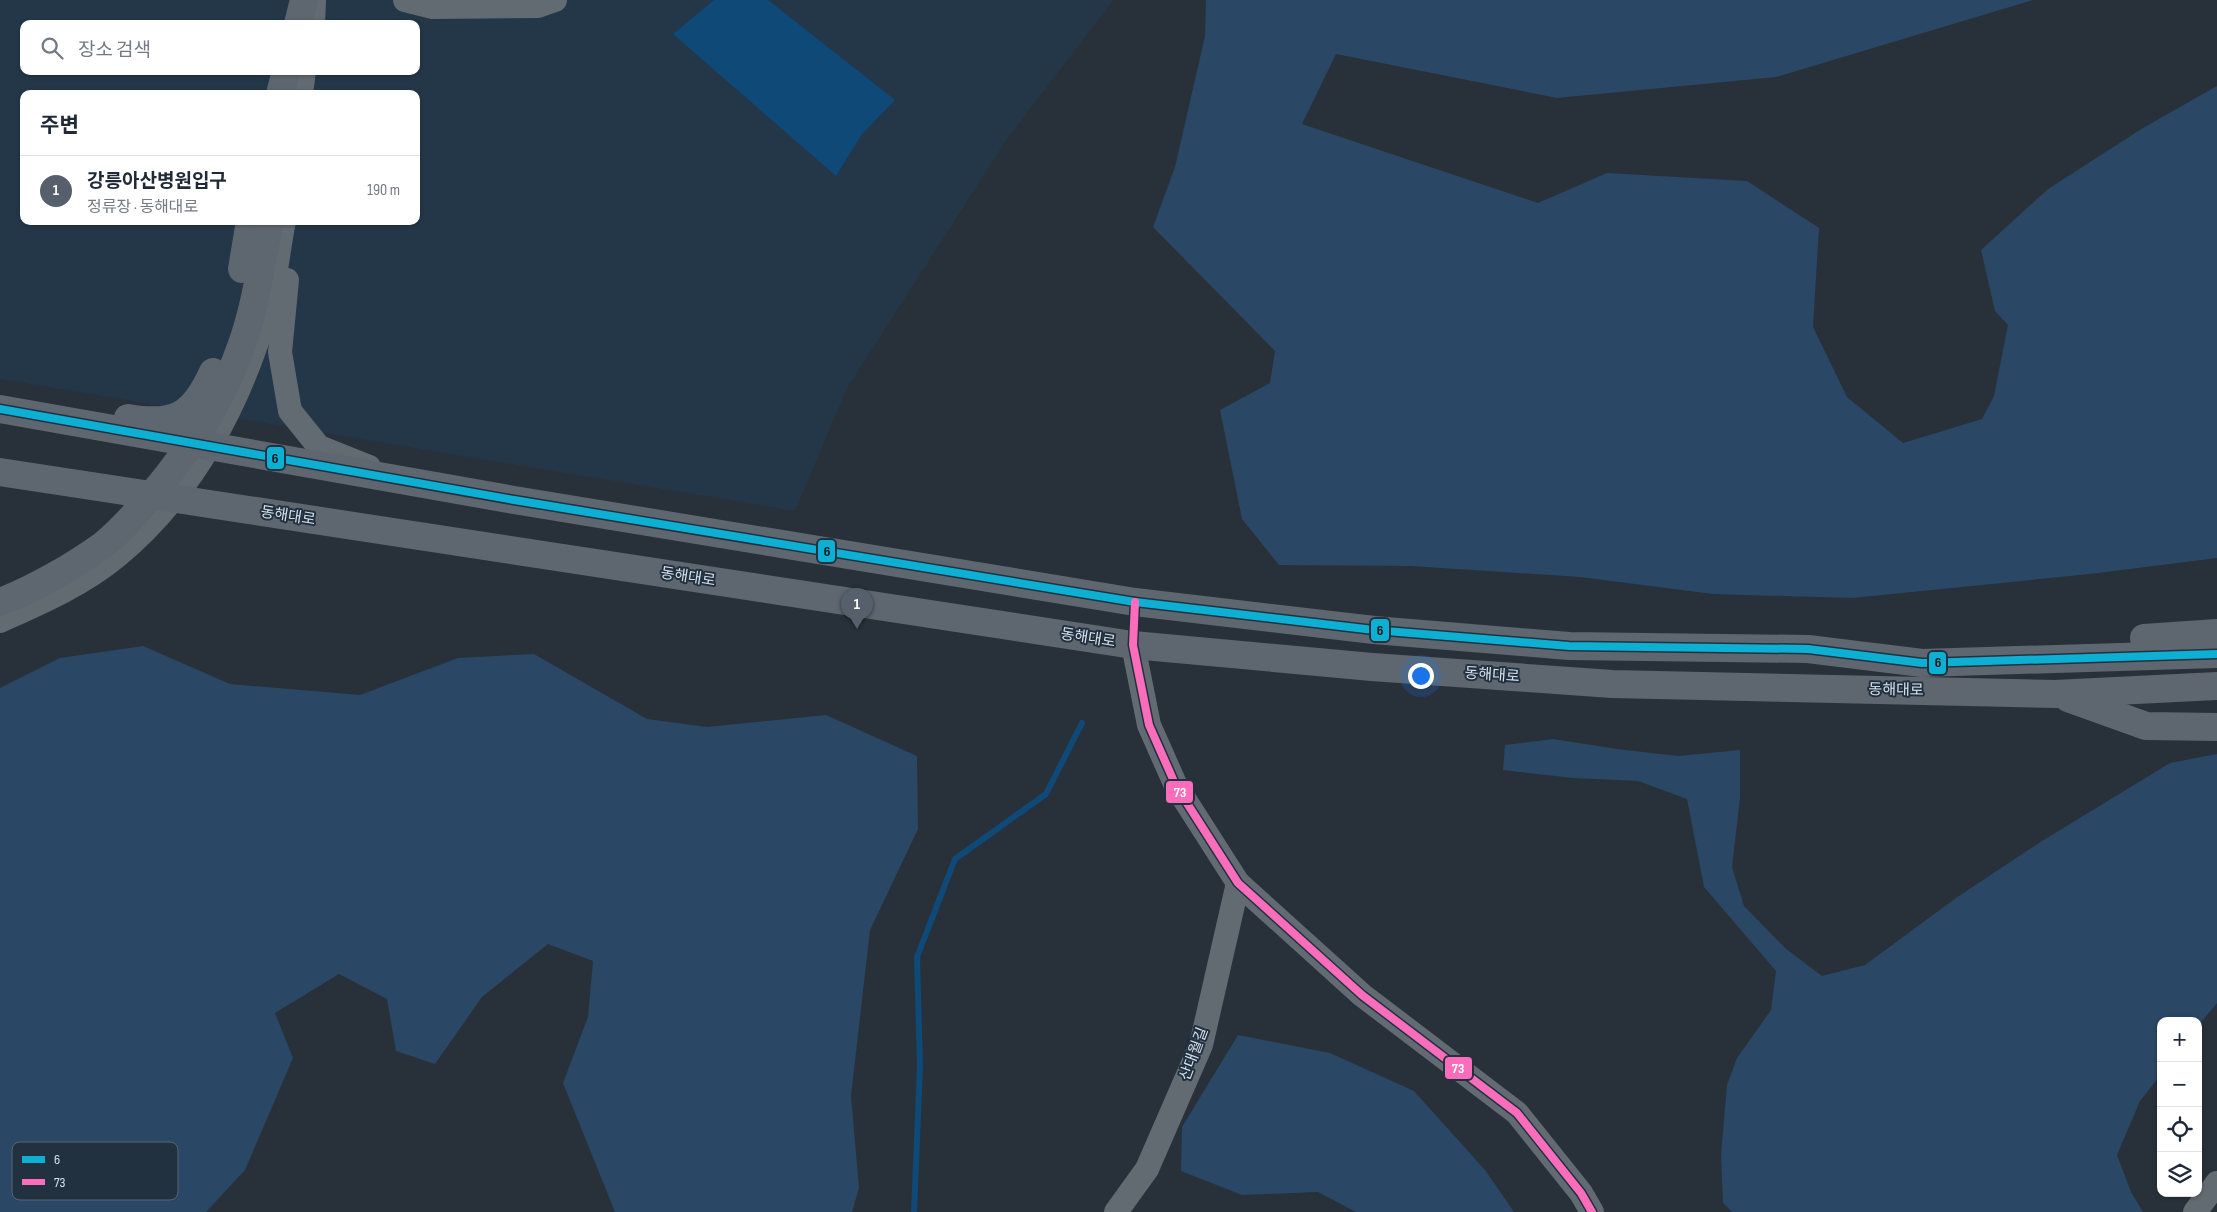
<!DOCTYPE html>
<html lang="ko">
<head>
<meta charset="utf-8">
<style>
	body { margin:0; font-family:"Sofia Sans Condensed","Noto Sans KR",sans-serif; background:#f6f6f7; color:#1f2937 }
	.controls { position:absolute; right:15px; bottom:15px; display:grid; overflow:hidden; border-radius:10px; box-shadow:0 1px 4px #0004 }
	.controls button { width:45px; height:45px; display:grid; place-items:center; padding:0; border:0; border-bottom:1px solid #e0e1e3; background:#fff; color:#1f2937; font:25px sans-serif }
	.you { position:absolute; left:1420px; top:675px; width:18px; height:18px; margin:-12px; border:4px solid #fff; border-radius:50%; background:#1a73e8; box-shadow:0 0 0 8px #1a73e833 }
	.badge { display:grid; place-items:center; width:32px; height:32px; border-radius:50%; background:#56606c; color:#fff; font-size:16px; font-weight:700 }
	.pin { position:absolute; translate:-50% -41px; filter:drop-shadow(0 1px 2px #0008) }
	.pin::after { content:''; position:absolute; top:26px; width:18px; height:15px; background:inherit; clip-path:polygon(0 0,100% 0,50% 100%) }
	.list { margin:0; padding:0; list-style:none }
	h2 { display:flex; justify-content:space-between; align-items:center; height:65px; margin:0; padding:0 20px; font-size:21px }
	h2 small { font-size:16px; font-weight:400; color:#747a83 }
	.list li { display:grid; grid-template-columns:32px 1fr auto; gap:15px; align-items:center; box-sizing:border-box; height:70px; padding:0 20px; border-top:1px solid #e0e1e3 }
	.list b { display:block; font-size:19px; white-space:nowrap }
	.list p { margin:0; font-size:16px; white-space:nowrap; color:#747a83 }
	.list em { font-size:16px; font-style:normal; color:#747a83 }
	.icon { flex:none; width:28px; height:28px; fill:none; stroke:currentColor; stroke-width:2; stroke-linecap:round; stroke-linejoin:round }
	.map { position:relative; flex:none; width:2217px; height:1212px; overflow:hidden }
	.search { position:absolute; background:#fff; box-shadow:0 1px 4px #0004; left:20px; top:20px; width:400px; height:55px; display:flex; align-items:center; gap:12px; box-sizing:border-box; padding:0 18px; border-radius:10px; color:#747a83; font-size:19px }
	.panel { position:absolute; background:#fff; box-shadow:0 1px 4px #0004; left:20px; top:90px; width:400px; height:135px; border-radius:10px }
	.map>svg:first-child { display:block }
</style>
</head>
<body>
<div class="map">
<svg width="2217" height="1212" viewBox="0 0 2217 1212">
	<rect width="100%" height="100%" fill="#283139"/>
	<path fill="#243749" fill-rule="evenodd" d="M0 0H1113L1005 142 847 388 795 511 0 379ZM24 24H416V71H24ZM24 94H416V221H24Z"/>
	<g fill="#2a4765">
		<polygon points="1206,0 2033,0 1776,77 1557,98 1336,54 1302,124 1538,203 1607,173 1747,181 1819,228 1813,327 1847,397 1903,443 1982,419 1994,396 2008,325 1995,311 1981,250 2048,189 2143,128 2217,86 2217,558 2090,574 1852,598 1713,594 1580,577 1411,566 1279,565 1242,519 1220,410 1270,383 1275,351 1153,227 1175,167 1205,36"/>
		<polygon points="143,646 230,684 360,695 458,658 534,654 647,719 707,727 826,715 917,756 918,829 870,930 851,1096 859,1188 852,1212 615,1212 563,1083 588,1017 593,961 548,944 482,997 435,1064 396,1051 387,999 339,974 275,1013 293,1058 245,1170 206,1212 0,1212 0,688 60,658"/>
		<polygon points="1553,739 1617,749 1678,756 1740,750 1740,798 1732,867 1744,906 1785,948 1822,976 1865,965 1956,898 2042,841 2170,763 2217,754 2217,1003 2198,1026 2198,1021 2161,1021 2161,1074 2140,1101 2117,1155 2131,1192 2143,1212 1732,1212 1723,1203 1721,1155 1727,1085 1737,1058 1771,1010 1776,971 1704,887 1687,799 1638,781 1573,778 1503,770 1505,745"/>
		<polygon points="1238,1035 1330,1053 1414,1091 1485,1170 1514,1212 1356,1212 1318,1192 1242,1195 1181,1171 1182,1127"/>
	</g>
	<polygon fill="#0e4978" points="714,0 768,0 895,100 862,134 836,176 673,34"/>
	<g fill="none" stroke-linecap="round" stroke-linejoin="round">
		<polyline stroke="#0e4978" stroke-width="6" points="914,1212 920,1066 917,957 955,859 1046,794 1082,723"/>
		<g stroke="#626a72" stroke-width="24">
			<polyline points="405,0 433,7 538,6 555,0"/>
			<polyline points="313,24 314,0"/>
			<polyline points="301,94 304,71"/>
			<polyline points="287,280 280,352 290,411 319,447 369,467"/>
			<path d="M0 621C40 603 82 585 116 557 193 494 241 402 268 307 276 280 278 250 284 221"/>
			<polyline points="1133,645 1149,725 1176,786 1238,883 1362,995 1517,1113 1581,1193 1592,1212"/>
			<polyline points="1116,1212 1147,1169 1201,1045 1238,883"/>
			<polyline points="2195,1212 2217,1183"/>
		</g>
		<g stroke="#5e6770" stroke-width="28">
			<polyline points="298,24 304,0"/>
			<polyline points="280,94 286,71"/>
			<polyline points="242,269 250,221"/>
			<polyline points="0,409 514,500 1135,602 1374,630 1569,646 1808,649 1922,663 2217,654"/>
			<path d="M128 418C175 426 193 416 213 372"/>
			<polyline points="0,472 1133,645 1372,667 1612,684 2055,694 2217,686"/>
			<path d="M0 602C34 589 74 566 103 545 121 531 136 513 151 496 189 451 223 400 242 344 256 305 261 262 270 221"/>
			<polyline points="2144,638 2217,633"/>
			<polyline points="2068,698 2146,726 2217,727"/>
		</g>
		<g stroke="#213140" stroke-width="11">
			<polyline id="bus-1" points="0,409 514,500 1135,602 1374,630 1569,646 1808,649 1922,663 2217,654"/>
		</g>
		<g stroke="#213140" stroke-width="11">
			<polyline id="bus-2" points="1135,602 1133,645 1149,725 1176,786 1238,883 1362,995 1517,1113 1581,1193 1592,1212"/>
		</g>
		<use href="#bus-1" stroke="#0dafd3" stroke-width="8"/>
		<use href="#bus-2" stroke="#fb6dba" stroke-width="8"/>
	</g>
	<g text-anchor="middle" dominant-baseline="central" stroke-width="4" stroke-linejoin="round" paint-order="stroke">
		<g font-size="15" fill="#d6e0eb" stroke="#213140">
			<text transform="translate(288 516) rotate(9)">동해대로</text>
			<text transform="translate(688 577) rotate(9)">동해대로</text>
			<text transform="translate(1088 638) rotate(9)">동해대로</text>
			<text transform="translate(1492 675) rotate(4)">동해대로</text>
			<text transform="translate(1896 690) rotate(1)">동해대로</text>
			<text transform="translate(1194 1054) rotate(-70)">산대월길</text>
		</g>
	</g>
	<rect x="12" y="1142" width="166" height="58" rx="8" fill="#213140" stroke="#576673" stroke-width="1"/>
	<rect x="22" y="1156" width="23" height="7" fill="#0dafd3"/>
	<rect x="22" y="1179" width="23" height="6" fill="#fb6dba"/>
	<g font-size="14" fill="#d6e0eb">
		<text x="54" y="1164">6</text>
		<text x="54" y="1187">73</text>
	</g>
	<g stroke="#213140" stroke-width="2">
		<rect x="266" y="446" width="19" height="24" rx="5" fill="#0dafd3"/>
		<rect x="817" y="539" width="19" height="24" rx="5" fill="#0dafd3"/>
		<rect x="1370" y="618" width="20" height="24" rx="5" fill="#0dafd3"/>
		<rect x="1928" y="651" width="19" height="24" rx="5" fill="#0dafd3"/>
		<rect x="1165" y="780" width="29" height="24" rx="5" fill="#fb6dba"/>
		<rect x="1444" y="1056" width="29" height="24" rx="5" fill="#fb6dba"/>
	</g>
	<g font-size="14" text-anchor="middle" font-weight="bold" fill="#fff">
		<text x="1180" y="797">73</text>
		<text x="1458" y="1073">73</text>
	</g>
	<g font-size="14" text-anchor="middle" font-weight="bold" fill="#111">
		<text x="275" y="463">6</text>
		<text x="827" y="556">6</text>
		<text x="1380" y="635">6</text>
		<text x="1938" y="667">6</text>
	</g>
</svg>
<div class="controls">
<button>+</button>
<button>−</button>
<button><svg class="icon" aria-label="locate" viewBox="0 0 24 24"><circle cx="12" cy="12" r="6"/><path d="M12 2v4M12 18v4M2 12h4M18 12h4"/></svg></button>
<button><svg class="icon" aria-label="layers" viewBox="0 0 24 24"><path d="M12 4l9 5-9 5-9-5zM3 14l9 5 9-5"/></svg></button>
</div>
<div class="you"></div>
<div class="pin badge" style="left:857px;top:629px">1</div>
<div class="search"><svg class="icon" aria-label="search" viewBox="0 0 24 24"><circle cx="10" cy="10" r="6"/><path d="M15 15l6 6"/></svg>장소 검색</div>
<section class="panel">
<h2>주변<small></small></h2>
<ul class="list">
<li><span class="badge">1</span><div><b>강릉아산병원입구</b><p>정류장 · 동해대로</p></div><em>190 m</em></li>
</ul>
</section>
</div>
</body>
</html>
